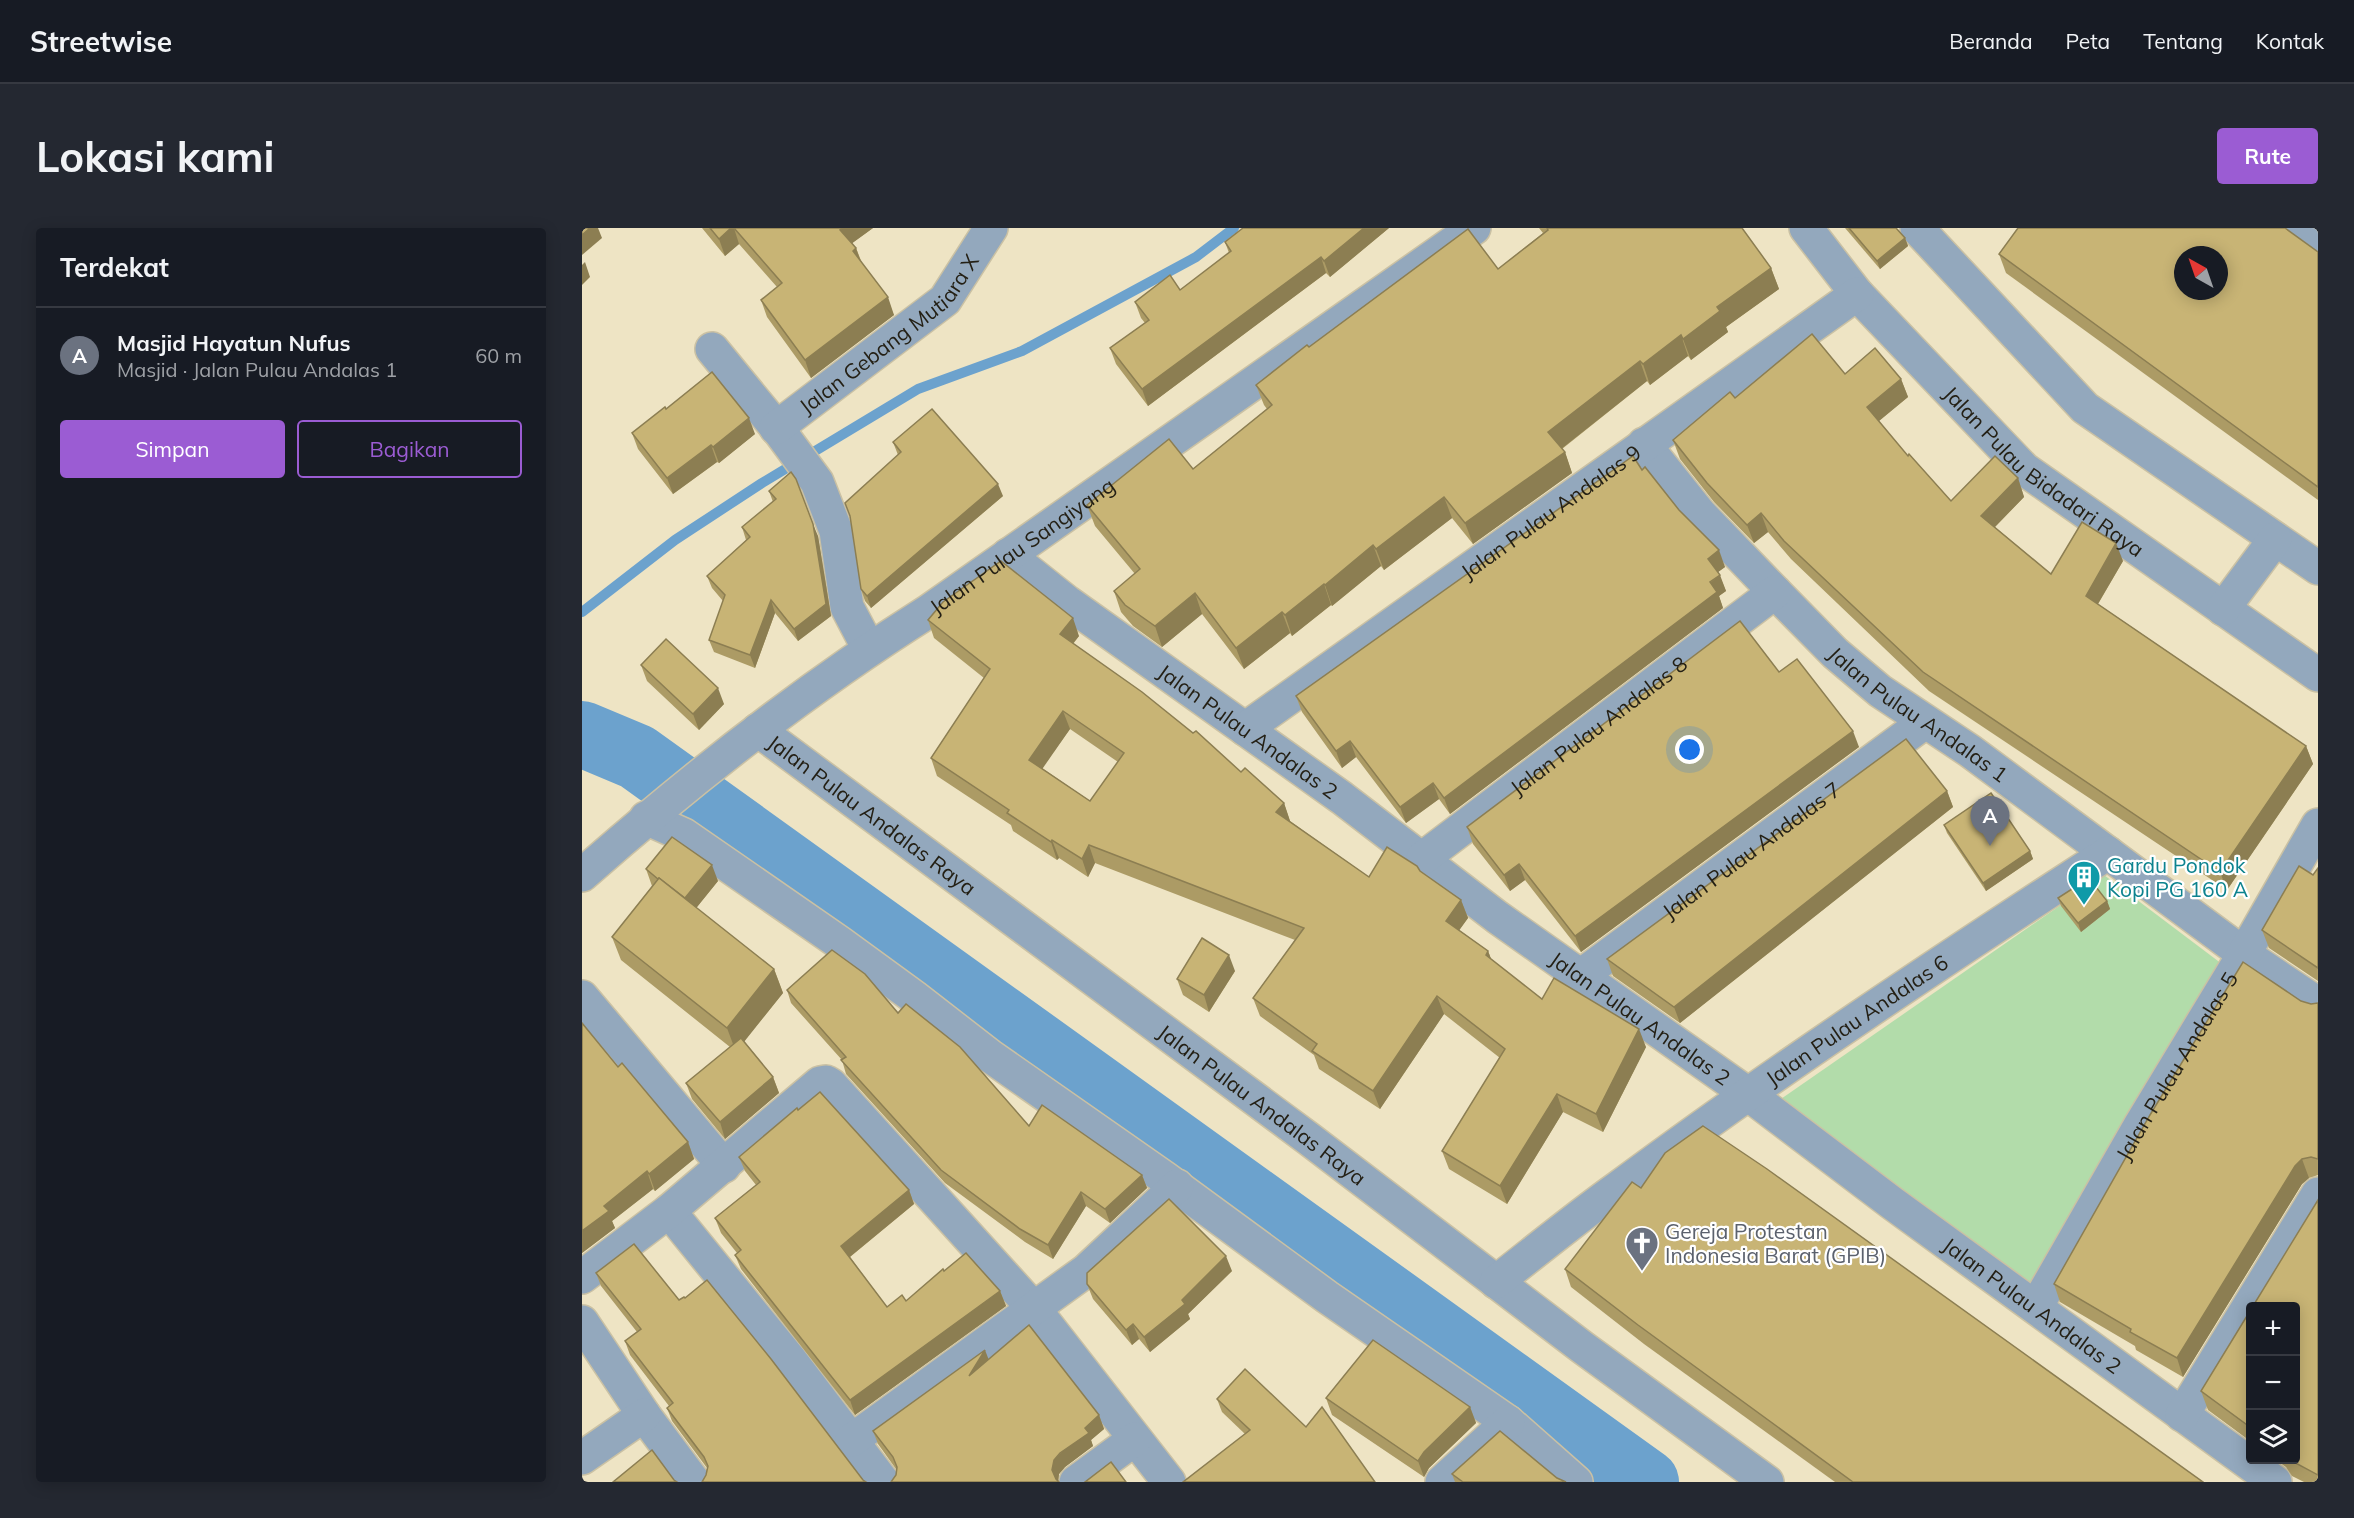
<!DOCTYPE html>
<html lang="id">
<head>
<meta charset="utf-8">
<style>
	body { margin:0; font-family:Mulish,sans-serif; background:#242831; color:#f1f3f6 }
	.controls { position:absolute; right:18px; bottom:18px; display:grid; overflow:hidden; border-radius:6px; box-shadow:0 3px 15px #0003 }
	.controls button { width:54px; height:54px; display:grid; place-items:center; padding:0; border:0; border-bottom:2px solid #363941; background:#171b24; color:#f1f3f6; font:30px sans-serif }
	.compass { position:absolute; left:1592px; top:18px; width:54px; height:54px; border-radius:50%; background:#171b24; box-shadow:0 3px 15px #0003; rotate:320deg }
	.you { position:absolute; left:1108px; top:522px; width:21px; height:21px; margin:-15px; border:4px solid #fff; border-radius:50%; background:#1a73e8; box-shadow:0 0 0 9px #1a73e833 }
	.badge { display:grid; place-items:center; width:39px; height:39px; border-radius:50%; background:#9b5cd3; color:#fff; font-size:20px; font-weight:700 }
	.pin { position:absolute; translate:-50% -50px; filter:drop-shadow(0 2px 3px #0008) }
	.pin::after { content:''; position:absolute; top:32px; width:21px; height:18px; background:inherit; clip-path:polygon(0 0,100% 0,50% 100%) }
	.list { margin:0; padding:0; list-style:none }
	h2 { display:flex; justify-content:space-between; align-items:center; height:78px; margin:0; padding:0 24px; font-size:26px }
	h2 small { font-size:20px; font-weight:400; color:#9ea1a6 }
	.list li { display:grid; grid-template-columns:39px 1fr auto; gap:18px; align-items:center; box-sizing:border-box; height:96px; padding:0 24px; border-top:2px solid #363941 }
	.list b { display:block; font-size:22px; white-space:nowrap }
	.list p { margin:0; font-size:20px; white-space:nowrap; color:#9ea1a6 }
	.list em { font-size:20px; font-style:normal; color:#9ea1a6 }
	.actions { display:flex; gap:12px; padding:18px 24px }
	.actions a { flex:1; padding:14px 0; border:2px solid #9b5cd3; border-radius:6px; text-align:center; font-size:21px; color:#9b5cd3 }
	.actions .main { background:#9b5cd3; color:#fff }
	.icon { flex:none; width:33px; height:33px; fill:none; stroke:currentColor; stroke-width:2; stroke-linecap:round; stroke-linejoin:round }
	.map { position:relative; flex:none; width:1736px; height:1254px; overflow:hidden; border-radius:6px }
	header { display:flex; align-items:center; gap:36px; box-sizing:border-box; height:84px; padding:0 30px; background:#171b24; border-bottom:2px solid #363941 }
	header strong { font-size:28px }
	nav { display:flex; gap:33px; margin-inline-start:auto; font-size:21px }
	.intro { display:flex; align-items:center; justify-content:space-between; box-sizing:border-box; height:144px; padding:0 36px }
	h1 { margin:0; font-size:42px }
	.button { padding:15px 27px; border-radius:6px; background:#9b5cd3; color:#fff; font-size:21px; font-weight:700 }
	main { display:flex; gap:36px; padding:0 36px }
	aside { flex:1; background:#171b24; border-radius:6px; box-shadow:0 3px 15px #0003 }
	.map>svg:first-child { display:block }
</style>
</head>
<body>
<header>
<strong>Streetwise</strong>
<nav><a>Beranda</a><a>Peta</a><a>Tentang</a><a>Kontak</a></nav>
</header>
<div class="intro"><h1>Lokasi kami</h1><a class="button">Rute</a></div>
<main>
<aside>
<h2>Terdekat<small></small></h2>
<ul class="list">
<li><span class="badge" style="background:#6b7280">A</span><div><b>Masjid Hayatun Nufus</b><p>Masjid · Jalan Pulau Andalas 1</p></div><em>60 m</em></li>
</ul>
<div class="actions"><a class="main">Simpan</a><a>Bagikan</a></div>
</aside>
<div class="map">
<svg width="1736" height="1254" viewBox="0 0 1736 1254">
	<rect width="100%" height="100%" fill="#eee4c4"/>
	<polygon fill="#b2dcaa" points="1522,647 1640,736 1451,1060 1196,873"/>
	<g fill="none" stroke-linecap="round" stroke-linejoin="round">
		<polyline stroke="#6ca2cd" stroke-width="10" points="0,384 93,312 180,255 336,161 440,123 614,29 652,0"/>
		<polyline stroke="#6ca2cd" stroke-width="66" points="0,506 55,529 1064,1254"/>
		<g stroke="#cac1a4" stroke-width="36">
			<g id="minor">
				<path id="s1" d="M1224 0 1275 66 1442 241 1736 447"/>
				<polyline points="1335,0 1503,180 1736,340"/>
				<polyline points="1716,0 1736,15"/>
				<polyline points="130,121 198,204 235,254 254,303 265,379 287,421"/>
				<path id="s2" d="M194 200 363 72 409 0"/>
				<path id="s3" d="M1062 216 1118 286 1193 364 1253 425 1298 463 1388 523 1662 726 1736 776"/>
				<path id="s4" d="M426 327 485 374 760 570 915 689 1166 866 1310 975 1693 1254"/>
				<polyline points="1641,381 1693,311"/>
				<path id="s5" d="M663 501 1275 66"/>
				<path id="s6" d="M176 502 727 911 1000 1119 1185 1254"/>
				<polyline points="64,590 102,607 258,715 332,769 408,828 584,951 745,1069 926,1194 994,1254"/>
				<path id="s7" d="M841 630 1193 364"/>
				<path id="s8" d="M0 647C109 551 223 461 347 383L892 0"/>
				<path id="s9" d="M997 749 1343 494"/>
				<polyline points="0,769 142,938"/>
				<polyline points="87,983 209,1133 301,1254"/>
				<polyline points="0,1049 87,983 238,855 244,854 249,857 453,1082 587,1254"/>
				<path id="s10" d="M914 1054C954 1023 994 990 1036 960 1195 842 1360 733 1526 625"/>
				<path id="s11" d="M1454 1079 1559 896 1662 726 1736 597"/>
				<polyline points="0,1094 62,1187 112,1254"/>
				<polyline points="1600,1187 1736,966"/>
				<polyline points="270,1212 505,1042 595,958"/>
				<polyline points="0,1230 62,1187"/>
				<polyline points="494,1254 553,1211"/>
				<polyline points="860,1254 926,1194"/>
			</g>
		</g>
		<use href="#minor" stroke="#93a8bd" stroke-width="33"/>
	</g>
	<g fill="#ac9b65" fill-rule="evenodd">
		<polygon points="120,0 291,0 270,15 274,20 280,35 312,87 229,150 185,89 179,72 195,59 157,16 143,28"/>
		<polygon points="807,0 748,49 744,45 566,178 534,136 528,120 563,95 559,90 553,74 598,62 647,25 643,14"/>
		<polygon points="957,0 1160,0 1189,40 1197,61 1144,99 1146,104 1109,132 1106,128 1068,157 1065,153 980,221 983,224 990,245 891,316 870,290 802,342 799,338 750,378 749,377 710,408 708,405 662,441 620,386 580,419 551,398 539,384 532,363 553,346 513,298 505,277 611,241 685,181 682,177 674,157 727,119 916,41 961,5"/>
		<polygon points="1263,0 1314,0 1323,10 1326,18 1298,41"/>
		<polygon points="1736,24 1736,272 1424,45 1417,26"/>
		<polygon points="1263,146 1319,151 1326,169 1297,193 1326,228 1369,273 1436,250 1442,269 1413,299 1469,346 1541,333 1516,376 1724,518 1731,536 1645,662 1347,463 1209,331 1186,304 1172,315 1132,274 1098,231 1091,212 1153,170"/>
		<polygon points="84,181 173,206 137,235 135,234 91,266 56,221 50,205"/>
		<polygon points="311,214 421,268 289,380 283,373 279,361 316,227"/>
		<polygon points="1060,242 1143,339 1136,344 1144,363 1137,368 1141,380 868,586 857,571 824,595 774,529 760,540 720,484 714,468"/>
		<polygon points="187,263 236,308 249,388 216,413 193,385 173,440 132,424 127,412 141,373 130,360 125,348 164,312 160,299 191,274"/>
		<path d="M346 392 497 408 491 416 659 544 702 575 708 593 787 649 838 643 879 672 886 690 877 702 906 723 909 731 960 771 1064 819 1021 904 981 884 925 976 867 941 860 923 918 830 862 786 798 881 737 841 732 827 678 788 671 770 713 712 513 635 506 649 477 630 475 632 431 603 429 597 355 548 349 530 402 450 352 410ZM488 501 536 534 508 573 460 540Z"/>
		<polygon points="59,437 142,476 117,502 65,453"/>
		<polygon points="1197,444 1277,519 999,724 943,652 928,663 891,616 885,599"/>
		<polygon points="1365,563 1371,579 1098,795 1031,748 1025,731"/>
		<polygon points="1362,597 1448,623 1451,631 1404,663 1365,605"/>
		<polygon points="1736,640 1736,753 1687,720 1680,702 1731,647"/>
		<polygon points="64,641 136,653 114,680 192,741 201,765 162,813 191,849 197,865 143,911 110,871 104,855 148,819 39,732 30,709 70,658"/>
		<polygon points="1476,670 1525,673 1528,681 1499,704 1479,678"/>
		<polygon points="653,743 627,784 601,767 595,751"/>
		<polygon points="205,762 316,785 447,898 560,947 565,960 528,995 504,978 471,1031 443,1014 363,955 264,846 260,832 209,775"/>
		<polygon points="1719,773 1729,776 1736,775 1736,947 1727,950 1720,956 1601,1149 1554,1122 1553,1118 1478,1074 1472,1056"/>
		<polygon points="36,839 106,914 112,931 73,963 71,961 30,993 33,1000 0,1025"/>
		<polygon points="216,882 327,962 332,976 268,1029 305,1079 324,1073 362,1043 418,1063 424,1078 273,1187 159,1041 153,1027 155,1025 139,1005 133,990 174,957 163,943 157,929"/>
		<polygon points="1059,960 1621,1254 1253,1254 1062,1116 989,1059 983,1041"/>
		<polygon points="1736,972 1736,1254 1722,1254 1710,1248 1704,1239 1694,1232 1713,1232"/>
		<polygon points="650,1043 606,1086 608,1091 568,1124 557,1111 550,1117 511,1071 505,1056"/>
		<polygon points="14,1045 97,1072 103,1070 189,1131 124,1247 125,1240 90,1193 85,1180 87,1178 48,1127 43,1113 55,1104 19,1058"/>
		<polygon points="1668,1083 1668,1213 1626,1182 1619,1163"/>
		<polygon points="407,1131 517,1187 522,1201 509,1212 511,1218 483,1239 477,1246 476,1253 314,1247 314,1241 296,1216 291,1203"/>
		<polygon points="744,1170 888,1179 894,1195 847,1240 842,1249 750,1187"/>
		<polygon points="635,1171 724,1199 663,1206 640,1184"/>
		<polygon points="870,1246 975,1250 984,1254 873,1254"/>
	</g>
	<g fill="#8c7e52">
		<polygon points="8,0 16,0 20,10 0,27 0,7"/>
		<polygon points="149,0 152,0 157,16 143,28 137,11"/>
		<polygon points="261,0 291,0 265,19 258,2"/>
		<polygon points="782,0 807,0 748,49 742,33"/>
		<polygon points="1323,10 1326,18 1298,41 1295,33"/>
		<polygon points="274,20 280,37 271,23"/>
		<polygon points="739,29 744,45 566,178 560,161"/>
		<polygon points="3,34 8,49 0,57 0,37"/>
		<polygon points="1189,40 1197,61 1144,99 1146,104 1109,132 1101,111 1135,79"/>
		<polygon points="306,69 312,87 229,150 223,132"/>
		<polygon points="1099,107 1106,128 1068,157 1061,136"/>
		<polygon points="1058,133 1065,153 974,225 966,204"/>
		<polygon points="1319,151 1326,169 1292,197 1285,179"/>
		<polygon points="167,190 173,206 137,235 131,219"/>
		<polygon points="129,217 135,234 91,266 85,250"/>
		<polygon points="983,224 990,245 891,316 883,295"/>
		<polygon points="1436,250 1442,269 1406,306 1399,288"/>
		<polygon points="416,256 421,268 289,380 285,368"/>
		<polygon points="862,269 870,290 802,342 794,321"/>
		<polygon points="1179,285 1186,304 1172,315 1165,297"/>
		<polygon points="231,296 236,308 249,388 216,413 212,401"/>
		<polygon points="1534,315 1541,333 1510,386 1504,368"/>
		<polygon points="791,317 799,338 750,378 743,357"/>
		<polygon points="1137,322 1143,339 1132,347 1126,331"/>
		<polygon points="1138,347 1144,363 1137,368 1141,380 868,586 862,570"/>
		<polygon points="742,356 749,377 710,408 703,387"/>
		<polygon points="613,365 620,386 580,419 573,398"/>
		<polygon points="189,372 193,385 173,440 168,427"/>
		<polygon points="700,384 708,405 662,441 654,420"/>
		<polygon points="491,390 497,408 484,424 478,406"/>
		<polygon points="136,460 142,476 117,502 111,486"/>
		<polygon points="481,483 488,501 454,550 447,532"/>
		<polygon points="1271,503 1277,519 999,724 993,708"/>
		<polygon points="768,513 774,529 760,540 754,523"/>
		<polygon points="1724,518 1731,536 1645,662 1638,644"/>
		<polygon points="851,555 857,571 824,595 818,579"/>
		<polygon points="1365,563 1371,579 1098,795 1092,779"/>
		<polygon points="702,575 708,593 700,602 694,584"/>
		<polygon points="470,612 477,630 475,632 469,614"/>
		<polygon points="507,617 513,635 506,649 500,631"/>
		<polygon points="1448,623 1451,631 1404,663 1401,655"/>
		<polygon points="937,636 943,652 928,663 922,647"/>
		<polygon points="130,637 136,653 107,689 101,672"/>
		<polygon points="879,672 886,690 871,711 864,693"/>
		<polygon points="1525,673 1528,681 1499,704 1496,695"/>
		<polygon points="906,723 913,741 904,727"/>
		<polygon points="647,727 653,743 627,784 622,767"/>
		<polygon points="192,741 201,765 154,824 145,800"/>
		<polygon points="855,768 862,786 798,881 791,863"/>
		<polygon points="1057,801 1064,819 1021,904 1014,886"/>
		<polygon points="191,849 197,865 143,911 138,894"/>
		<polygon points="975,866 981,884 925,976 918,958"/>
		<polygon points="106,914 112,931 73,963 67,946"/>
		<polygon points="1720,931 1727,950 1720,956 1601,1149 1595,1130 1713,938"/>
		<polygon points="65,943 71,961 30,993 33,1000 0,1025 0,1003 22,978"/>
		<polygon points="560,947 565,960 528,995 523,981"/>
		<polygon points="327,962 332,976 264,1032 259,1018"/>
		<polygon points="499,964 504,978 471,1031 466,1017"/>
		<polygon points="644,1028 650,1043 606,1086 608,1091 568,1124 562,1109"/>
		<polygon points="418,1063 424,1078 273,1187 268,1172"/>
		<polygon points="551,1096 557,1111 550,1117 544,1102"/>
		<polygon points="403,1122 408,1135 387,1148"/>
		<polygon points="888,1179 894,1195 847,1240 842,1249 836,1233 842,1224"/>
		<polygon points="517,1187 522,1201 509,1212 511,1218 483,1239 477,1246 476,1254 475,1254 470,1242 472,1232 503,1200"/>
	</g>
	<g fill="#c8b475" stroke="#8c7e52" stroke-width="1.5" fill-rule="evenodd">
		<polygon points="0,0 8,0 0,7"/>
		<polygon points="128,0 149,0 137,11"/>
		<polygon points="152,0 261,0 258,2 274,20 271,23 306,69 223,132 179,72 200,55"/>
		<polygon points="661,0 782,0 742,33 739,29 560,161 528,120 567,92 553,74 588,47 598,62 649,23 643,14"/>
		<polygon points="965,0 1160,0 1189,40 1135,79 1138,83 1101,111 1099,107 1061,136 1058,133 966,204 983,224 883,295 862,269 794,321 791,317 743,357 742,356 703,387 700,384 654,420 613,365 573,398 543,377 532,363 558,341 505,277 587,211 611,241 690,177 674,157 725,117 727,119 886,1 916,41 966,2"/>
		<polygon points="1267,0 1314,0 1323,10 1295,33"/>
		<path d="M1436 0H1703L1736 24V259L1417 26ZM1601 27H1637V63H1601Z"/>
		<polygon points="1230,106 1263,146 1293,120 1319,151 1285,179 1326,228 1327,226 1369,273 1413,228 1436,250 1399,288 1469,346 1500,294 1534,315 1504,368 1724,518 1638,644 1341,444 1202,313 1179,285 1165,297 1125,255 1091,212 1148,164 1153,170"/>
		<polygon points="130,144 167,190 131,219 129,217 85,250 50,205 83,179 84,181"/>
		<polygon points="350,181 416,256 285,368 279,361 268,288 263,275 319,224 311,214"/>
		<polygon points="1051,228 1060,242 1063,239 1097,282 1137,322 1126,331 1138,347 1128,354 1135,364 862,570 851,555 818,579 768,513 754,523 714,468"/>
		<polygon points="209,244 214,251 231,296 244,376 212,401 189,372 168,427 127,412 143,367 125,348 168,309 160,299 194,271 187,263"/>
		<path d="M419 333 491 390 478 406 560 464 611 505 614 503 659 544 663 540 702 575 694 584 787 649 805 619 835 638 838 643 879 672 864 693 906 723 904 727 960 771 972 750 1057 801 1014 886 975 866 918 958 860 923 923 821 855 768 791 863 730 823 735 816 671 770 722 700 507 617 500 631 470 612 469 614 425 585 427 582 349 530 408 441 346 392 361 374ZM481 483 542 525 508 573 447 532Z"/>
		<polygon points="1158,393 1197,444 1215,431 1271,503 993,708 937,636 922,647 885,599"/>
		<polygon points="84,411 136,460 111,486 59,437"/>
		<polygon points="1324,511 1365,563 1092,779 1025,731"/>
		<polygon points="1409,565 1448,623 1401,655 1362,597"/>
		<polygon points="90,609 130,637 103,670 77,650 76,651 64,641"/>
		<polygon points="1717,638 1731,647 1736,640 1736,740 1680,702"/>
		<polygon points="77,650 192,741 145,800 30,709"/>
		<polygon points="1507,650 1525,673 1496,695 1476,670"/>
		<polygon points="620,710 647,727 622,767 595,751"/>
		<polygon points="250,722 283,746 316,785 324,776 378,819 447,898 460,877 560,947 523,981 499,964 466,1017 438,1001 359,942 259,832 264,829 205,762"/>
		<polygon points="1661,734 1719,773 1729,776 1736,775 1736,931 1729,929 1720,931 1713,938 1595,1130 1548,1104 1549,1101 1472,1056 1568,887"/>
		<polygon points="0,795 36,839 40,835 106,914 67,946 65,943 22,978 27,983 0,1003"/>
		<polygon points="159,810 191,849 138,894 104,855"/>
		<polygon points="238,864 327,962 259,1018 305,1079 320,1067 324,1073 361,1041 362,1043 384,1025 418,1063 268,1172 153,1027 159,1022 133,990 178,954 157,929 215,880 216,882"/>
		<polygon points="1121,898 1185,941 1621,1254 1271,1254 1056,1097 983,1041 1050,954 1059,960 1083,925"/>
		<polygon points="587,971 644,1028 600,1072 603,1076 562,1109 551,1096 544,1102 505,1056 505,1045"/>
		<polygon points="1736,972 1736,1247 1708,1232 1713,1232 1713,1078 1671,1078"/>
		<polygon points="52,1016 97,1072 102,1069 103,1070 125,1052 189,1131 281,1252 284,1254 120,1254 124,1247 126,1238 122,1229 85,1180 91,1175 43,1113 59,1101 14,1045"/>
		<polygon points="1668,1083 1668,1199 1619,1163"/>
		<polygon points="447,1097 517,1187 503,1200 507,1205 478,1225 472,1232 470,1242 474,1251 477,1254 309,1254 314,1247 315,1239 311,1229 291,1203 403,1122 387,1148"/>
		<polygon points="791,1112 888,1179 842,1224 836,1233 744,1170"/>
		<polygon points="663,1141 724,1199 740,1179 793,1254 601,1254 668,1202 635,1171"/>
		<polygon points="918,1203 975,1250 984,1254 881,1254 870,1246"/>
		<polygon points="70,1222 92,1252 95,1254 31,1254"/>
		<polygon points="529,1234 544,1254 503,1254"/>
	</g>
	<defs>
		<g id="building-pin" transform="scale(1.725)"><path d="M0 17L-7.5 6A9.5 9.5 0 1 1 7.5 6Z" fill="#0f9aa8" stroke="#fff"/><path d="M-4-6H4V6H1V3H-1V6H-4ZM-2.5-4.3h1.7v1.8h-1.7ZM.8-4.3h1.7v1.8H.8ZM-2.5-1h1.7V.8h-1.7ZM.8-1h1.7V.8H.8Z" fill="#fff"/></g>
		<g id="church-pin" transform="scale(1.725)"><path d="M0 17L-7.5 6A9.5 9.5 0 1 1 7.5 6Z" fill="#6b7280" stroke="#fff"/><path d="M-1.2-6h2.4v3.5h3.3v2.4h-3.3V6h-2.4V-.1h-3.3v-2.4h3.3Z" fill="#fff"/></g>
	</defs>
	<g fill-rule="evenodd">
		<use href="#building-pin" x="1502" y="649"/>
		<use href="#church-pin" x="1060" y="1015"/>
	</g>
	<g text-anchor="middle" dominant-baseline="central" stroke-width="4.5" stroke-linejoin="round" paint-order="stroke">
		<g font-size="21" fill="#242015" stroke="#fff">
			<text stroke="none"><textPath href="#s2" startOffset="148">Jalan Gebang Mutiara X</textPath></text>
			<text stroke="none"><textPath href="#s1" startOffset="342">Jalan Pulau Bidadari Raya</textPath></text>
			<text stroke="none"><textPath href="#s5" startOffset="375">Jalan Pulau Andalas 9</textPath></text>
			<text stroke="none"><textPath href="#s8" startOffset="550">Jalan Pulau Sangiyang</textPath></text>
			<text stroke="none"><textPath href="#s3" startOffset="387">Jalan Pulau Andalas 1</textPath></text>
			<text stroke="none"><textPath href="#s7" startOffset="220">Jalan Pulau Andalas 8</textPath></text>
			<text stroke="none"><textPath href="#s4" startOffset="298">Jalan Pulau Andalas 2</textPath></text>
			<text stroke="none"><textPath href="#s6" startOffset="142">Jalan Pulau Andalas Raya</textPath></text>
			<text stroke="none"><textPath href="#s9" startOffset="214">Jalan Pulau Andalas 7</textPath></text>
			<text stroke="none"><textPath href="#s4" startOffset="784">Jalan Pulau Andalas 2</textPath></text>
			<text stroke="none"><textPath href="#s10" startOffset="446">Jalan Pulau Andalas 6</textPath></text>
			<text stroke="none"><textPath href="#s11" startOffset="279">Jalan Pulau Andalas 5</textPath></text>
			<text stroke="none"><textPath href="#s6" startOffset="628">Jalan Pulau Andalas Raya</textPath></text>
			<text stroke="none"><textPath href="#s4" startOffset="1270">Jalan Pulau Andalas 2</textPath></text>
		</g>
		<g font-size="21" fill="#0d838f" stroke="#fff" text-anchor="start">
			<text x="1525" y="637">Gardu Pondok<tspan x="1525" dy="24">Kopi PG 160 A</tspan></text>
		</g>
		<g font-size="21" fill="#5b616d" stroke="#fff" text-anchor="start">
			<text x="1083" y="1003">Gereja Protestan<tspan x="1083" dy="24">Indonesia Barat (GPIB)</tspan></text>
		</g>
	</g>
</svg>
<div class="controls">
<button>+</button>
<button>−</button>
<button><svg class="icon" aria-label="layers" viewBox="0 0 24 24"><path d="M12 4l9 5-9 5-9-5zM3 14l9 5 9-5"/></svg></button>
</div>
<svg class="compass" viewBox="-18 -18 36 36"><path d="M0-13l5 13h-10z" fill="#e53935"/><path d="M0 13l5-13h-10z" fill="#9ea1a6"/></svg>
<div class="you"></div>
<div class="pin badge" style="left:1408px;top:618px;background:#6b7280">A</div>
</div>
</main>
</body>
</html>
